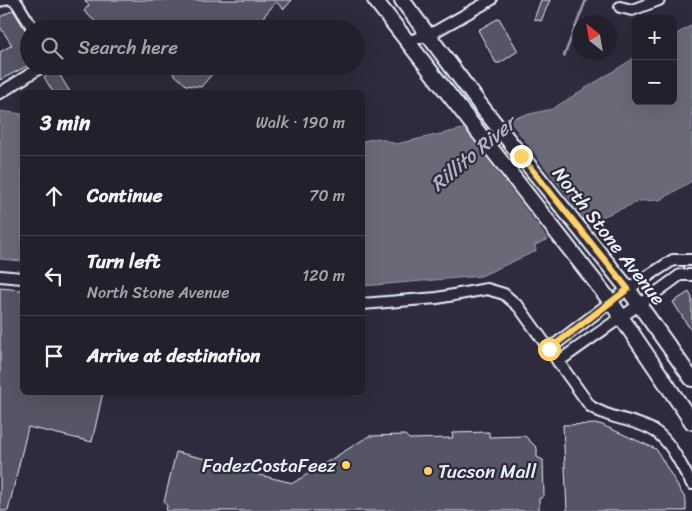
<!DOCTYPE html>
<html lang="en">
<head>
<meta charset="utf-8">
<style>
	body { margin:0; font-family:Sriracha,sans-serif; background:#2f2d3a; color:#f1f3f6 }
	.controls { position:absolute; right:15px; top:15px; display:grid; overflow:hidden; border-radius:8px; box-shadow:0 5px 20px #0002 }
	.controls button { width:45px; height:45px; display:grid; place-items:center; padding:0; border:0; border-bottom:1px solid #403e4a; background:#23202e; color:#f1f3f6; font:25px sans-serif }
	.compass { position:absolute; left:572px; top:15px; width:45px; height:45px; border-radius:50%; background:#23202e; box-shadow:0 5px 20px #0002; rotate:329deg }
	.stop { position:absolute; width:15px; height:15px; margin:-11px; border:4px solid #ffd166; border-radius:50%; background:#fff }
	.stop.end { background:#ffd166; border-color:#fff; box-shadow:0 1px 5px #0008 }
	.list { margin:0; padding:0; list-style:none }
	h2 { display:flex; justify-content:space-between; align-items:center; height:65px; margin:0; padding:0 20px; font-size:21px }
	h2 small { font-size:16px; font-weight:400; color:#a3a3aa }
	.list li { display:grid; grid-template-columns:32px 1fr auto; gap:15px; align-items:center; box-sizing:border-box; height:80px; padding:0 20px; border-top:1px solid #403e4a }
	.list b { display:block; font-size:19px; white-space:nowrap }
	.list p { margin:0; font-size:16px; white-space:nowrap; color:#a3a3aa }
	.list em { font-size:16px; font-style:normal; color:#a3a3aa }
	.icon { flex:none; width:28px; height:28px; fill:none; stroke:currentColor; stroke-width:2; stroke-linecap:round; stroke-linejoin:round }
	.map { position:relative; flex:none; width:692px; height:511px; overflow:hidden }
	.search { position:absolute; background:#23202e; box-shadow:0 5px 20px #0002; left:20px; top:20px; width:345px; height:55px; display:flex; align-items:center; gap:12px; box-sizing:border-box; padding:0 18px; border-radius:28px; color:#a3a3aa; font-size:19px }
	.panel { position:absolute; background:#23202e; box-shadow:0 5px 20px #0002; left:20px; top:90px; width:345px; height:305px; border-radius:8px }
	.map>svg:first-child { display:block }
</style>
</head>
<body>
<div class="map">
<svg width="692" height="511" viewBox="0 0 692 511">
	<rect width="100%" height="100%" fill="#2f2a3d"/>
	<filter id="ink" filterUnits="userSpaceOnUse"><feTurbulence type="fractalNoise" baseFrequency=".02" numOctaves="2"/><feDisplacementMap in="SourceGraphic" scale="10" xChannelSelector="R" yChannelSelector="G"/><feConvolveMatrix kernelMatrix="1 2 1 2 8 2 1 2 1" color-interpolation-filters="sRGB"/></filter>
	<g filter="url(#ink)">
		<g fill="#696978" stroke="#9c9fab">
			<polygon points="692,25 692,181 660,200 640,201 535,245 536,251 481,276 363,286 363,141 378,138 396,144 552,109 636,57 636,101 673,101 673,36"/>
			<polygon points="0,111 22,114 22,261 0,259"/>
		</g>
		<polygon fill="#2f2a3d" points="506,117 589,225 550,241 463,127"/>
		<g fill="none" stroke-linecap="round" stroke-linejoin="round">
			<polyline stroke="#9c9fab" stroke-width="2.5" points="564,56 586,0"/>
		</g>
		<g fill="#575565" stroke="#e8f1f8">
			<polygon points="84,0 292,0 284,9 276,2 253,29 103,29 84,11 89,5"/>
			<polygon points="541,0 550,0 541,21 534,19"/>
			<polygon points="13,10 29,36 29,65 0,80 0,52 12,45 0,27 0,17"/>
			<polygon points="499,18 518,51 500,63 496,63 478,30"/>
			<polygon points="165,66 219,66 201,87 186,85"/>
			<polygon points="53,72 55,74 58,72 70,92 53,92 44,77"/>
			<polygon points="0,288 22,290 22,392 103,392 92,442 28,427 8,511 0,511"/>
			<polygon points="689,292 692,298 692,332 673,302"/>
			<polygon points="600,424 656,449 686,500 686,511 567,511 563,425"/>
			<polygon points="489,432 489,437 525,436 537,448 537,457 543,460 544,496 539,499 539,509 537,511 166,511 167,506 164,502 176,452 248,469 251,473 293,483 369,436 405,435 409,439 453,438 452,433"/>
		</g>
		<g fill="none" stroke-linecap="round" stroke-linejoin="round">
			<g stroke="#e8f1f8" stroke-width="14">
				<g id="minor">
					<polyline points="12,0 17,3 33,29"/>
					<polyline points="0,1 4,0"/>
					<polyline points="620,7 632,10 659,0"/>
					<polyline points="409,41 429,35 491,0"/>
					<polyline points="0,93 43,66"/>
					<polyline points="0,276 22,278"/>
					<path d="M362 304 437 298 487 289 504 294 519 307 590 406C610 420 637 419 656 432 672 443 682 468 692 484"/>
					<polyline points="549,349 628,289 673,260 692,260"/>
					<path d="M558 362C599 332 640 305 680 275H692"/>
				</g>
			</g>
			<g stroke="#e8f1f8" stroke-width="18">
				<g id="secondary">
					<polyline points="375,0 611,302 692,422"/>
					<polyline points="402,0 481,106 628,289 692,379"/>
				</g>
			</g>
			<use href="#minor" stroke="#2f2a3d" stroke-width="10"/>
			<use href="#secondary" stroke="#2f2a3d" stroke-width="14"/>
		</g>
	</g>
	<g fill="none" stroke-linecap="round" stroke-linejoin="round" filter="url(#ink)">
		<polyline stroke="#ffd166" stroke-width="6" points="521,156 628,289 549,349"/>
	</g>
	<g fill="#ffd166" stroke="#2f2a3d" stroke-width="2">
		<circle cx="346" cy="465" r="5"/>
		<circle cx="428" cy="471" r="5"/>
	</g>
	<g text-anchor="middle" dominant-baseline="central" stroke-width="4.5" stroke-linejoin="round" paint-order="stroke">
		<g font-size="19" fill="#e8f1f8" stroke="#2f2a3d">
			<text transform="translate(609 236) rotate(52)">North Stone Avenue</text>
		</g>
		<g font-size="19" fill="#e8f1f8" stroke="#2f2a3d" text-anchor="end">
			<text x="336" y="465">FadezCostaFeez</text>
			<text x="438" y="471" text-anchor="start">Tucson Mall</text>
		</g>
		<g font-size="20" font-style="italic" fill="#afb4be" stroke="#2f2a3d">
			<text transform="translate(473 154) rotate(-40)">Rillito River</text>
		</g>
	</g>
</svg>
<div class="controls">
<button>+</button>
<button>−</button>
</div>
<svg class="compass" viewBox="-18 -18 36 36"><path d="M0-13l5 13h-10z" fill="#e53935"/><path d="M0 13l5-13h-10z" fill="#a3a3aa"/></svg>
<div class="stop" style="left:549px;top:349px"></div>
<div class="stop end" style="left:521px;top:156px"></div>
<div class="search"><svg class="icon" aria-label="search" viewBox="0 0 24 24"><circle cx="10" cy="10" r="6"/><path d="M15 15l6 6"/></svg>Search here</div>
<section class="panel">
<h2>3 min<small>Walk · 190 m</small></h2>
<ul class="list">
<li><svg class="icon" aria-label="ahead" viewBox="0 0 24 24"><path d="M12 20V5M6 11l6-6 6 6"/></svg><div><b>Continue</b></div><em>70 m</em></li>
<li><svg class="icon" aria-label="left" viewBox="0 0 24 24"><path d="M17 20v-9H6M10 6l-5 5 5 5"/></svg><div><b>Turn left</b><p>North Stone Avenue</p></div><em>120 m</em></li>
<li><svg class="icon" aria-label="arrive" viewBox="0 0 24 24"><path d="M6 21V4h12l-3 4 3 4H6"/></svg><div><b>Arrive at destination</b></div></li>
</ul>
</section>
</div>
</body>
</html>
